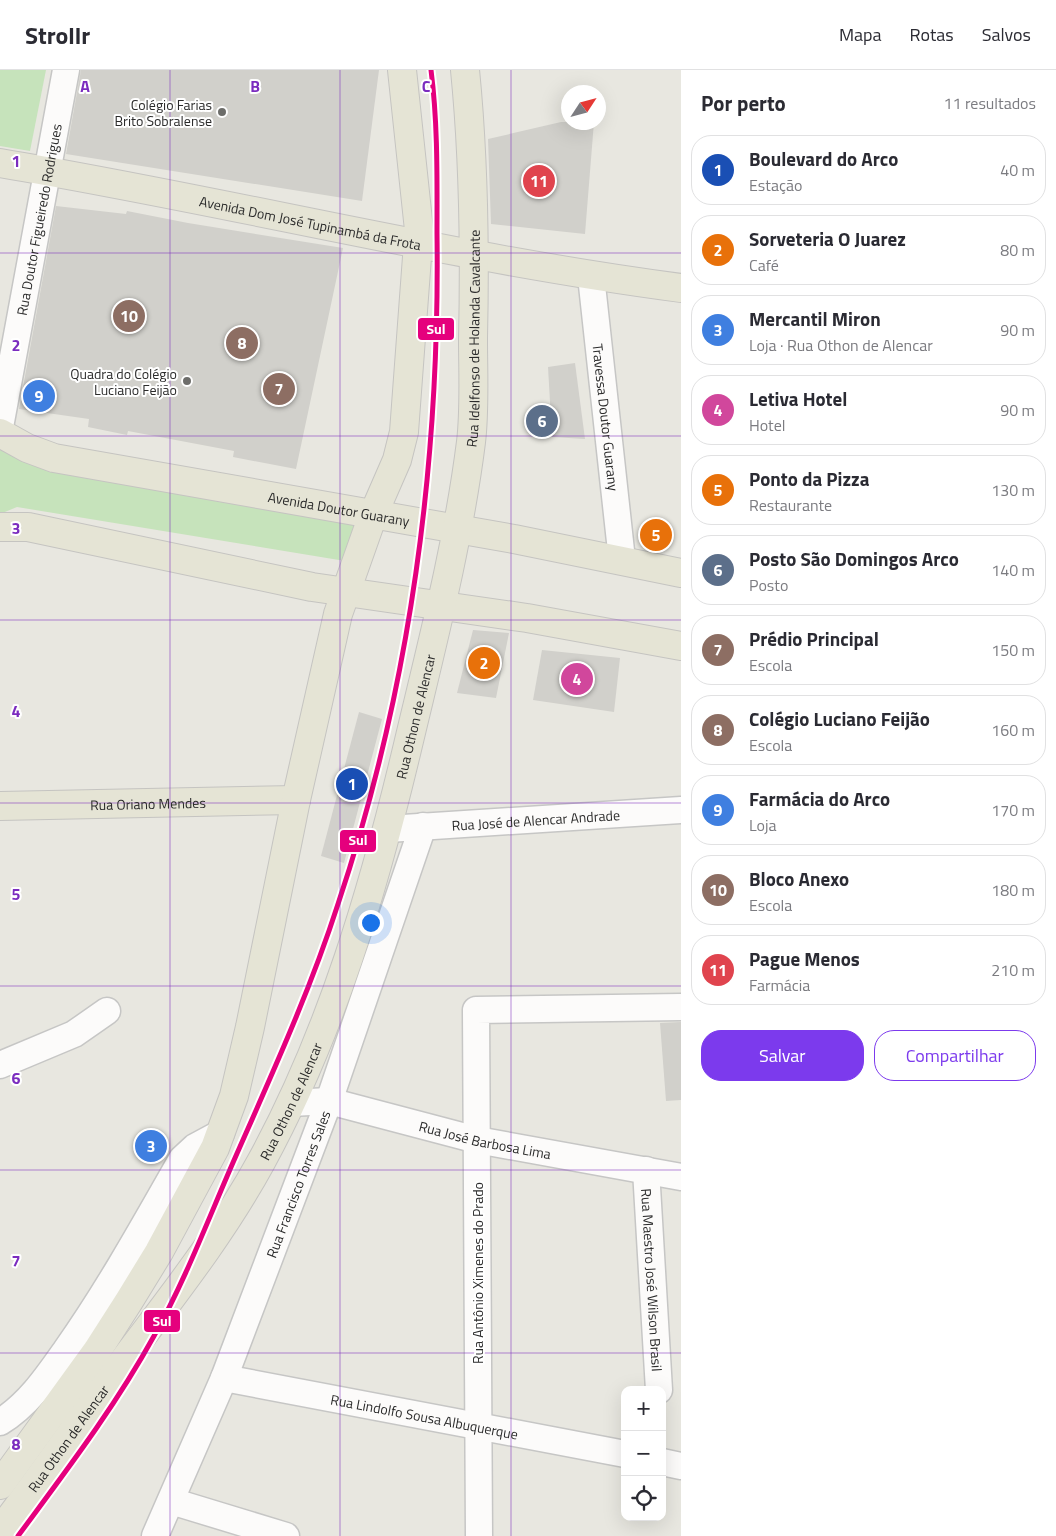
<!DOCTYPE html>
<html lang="pt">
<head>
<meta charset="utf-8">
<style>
	body { margin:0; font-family:"Titillium Web",sans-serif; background:#f2f2f3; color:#2b2b33 }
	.controls { position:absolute; right:15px; bottom:15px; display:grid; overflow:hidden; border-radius:10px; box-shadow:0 5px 20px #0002 }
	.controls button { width:45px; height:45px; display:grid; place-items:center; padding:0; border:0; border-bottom:1px solid #e1e1e2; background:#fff; color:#2b2b33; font:25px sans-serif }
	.compass { position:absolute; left:561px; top:15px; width:45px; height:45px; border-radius:50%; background:#fff; box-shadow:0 5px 20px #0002; rotate:54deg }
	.you { position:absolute; left:370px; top:852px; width:18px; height:18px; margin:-12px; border:4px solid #fff; border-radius:50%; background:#1a73e8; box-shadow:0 0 0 8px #1a73e833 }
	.badge { display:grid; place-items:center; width:32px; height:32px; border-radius:50%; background:#7c3aed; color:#fff; font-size:16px; font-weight:700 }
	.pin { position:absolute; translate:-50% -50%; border:2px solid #fff; box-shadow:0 1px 5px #0006 }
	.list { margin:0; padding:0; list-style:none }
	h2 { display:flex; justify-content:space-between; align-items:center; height:65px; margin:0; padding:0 20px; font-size:21px }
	h2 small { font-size:16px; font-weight:400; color:#7c7c81 }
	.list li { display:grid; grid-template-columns:32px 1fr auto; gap:15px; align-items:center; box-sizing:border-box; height:70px; margin:0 10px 10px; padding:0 10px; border:1px solid #e1e1e2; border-radius:20px }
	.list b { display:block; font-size:19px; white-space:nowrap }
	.list p { margin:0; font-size:16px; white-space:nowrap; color:#7c7c81 }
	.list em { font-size:16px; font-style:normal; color:#7c7c81 }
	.actions { display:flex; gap:10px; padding:15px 20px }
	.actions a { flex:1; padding:11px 0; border:1px solid #7c3aed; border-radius:20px; text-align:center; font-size:18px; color:#7c3aed }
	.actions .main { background:#7c3aed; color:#fff }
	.icon { flex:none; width:28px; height:28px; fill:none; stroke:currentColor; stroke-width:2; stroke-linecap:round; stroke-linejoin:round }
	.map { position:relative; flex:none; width:681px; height:1466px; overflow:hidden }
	header { display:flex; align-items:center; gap:30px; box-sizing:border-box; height:70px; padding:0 25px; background:#fff; border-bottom:1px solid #e1e1e2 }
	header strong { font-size:24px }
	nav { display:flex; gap:28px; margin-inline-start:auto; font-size:18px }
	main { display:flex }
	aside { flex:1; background:#fff }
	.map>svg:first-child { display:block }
</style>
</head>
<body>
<header>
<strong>Strollr</strong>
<nav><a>Mapa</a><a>Rotas</a><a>Salvos</a></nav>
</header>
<main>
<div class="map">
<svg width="681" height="1466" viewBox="0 0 681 1466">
	<rect width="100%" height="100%" fill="#e8e7e0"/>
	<g fill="#c6e3bb">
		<polygon points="0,0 46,0 30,81 0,76"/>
		<polygon points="0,375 29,394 354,454 345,491 17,437 0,444"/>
	</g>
	<g fill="#d1d0cb">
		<polygon points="81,0 379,0 362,131 66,84"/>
		<polygon points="561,52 594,52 585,164 491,154 488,69"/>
		<polygon points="56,136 126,144 127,141 188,153 343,178 296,399 233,387 234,381 128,361 127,365 88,357 89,349 19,339"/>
		<polygon points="575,293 585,369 552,367 548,297"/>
		<polygon points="473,560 509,563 496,628 457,623"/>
		<polygon points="542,580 620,588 614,642 533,630"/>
		<polygon points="359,642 382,649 344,793 321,786"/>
		<polygon points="681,952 681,1030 666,1031 660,953"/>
	</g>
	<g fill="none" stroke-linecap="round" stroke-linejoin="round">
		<g stroke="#c6c6c5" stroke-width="29">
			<g id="minor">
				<path id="s1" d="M591 206 622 490"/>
				<path id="s2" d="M0 357 66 0"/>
				<path id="s3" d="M388 759 681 740"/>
				<polyline points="0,995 74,964 107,941"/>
				<path id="s4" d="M291 1033 329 1031 477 1070 681 1107"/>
				<path id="s5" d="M646 1100 659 1320"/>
				<path id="s6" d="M224 1308 625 1384"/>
				<path d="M0 1352C28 1335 47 1307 66 1280 109 1219 145 1154 182 1089L195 1077 221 1063"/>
				<polyline points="662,1392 681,1396"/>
				<polyline points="171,1431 286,1466"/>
				<path id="s7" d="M155 1466 224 1308 329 1031 423 756"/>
				<polyline points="479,1466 476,940 681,937"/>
			</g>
		</g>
		<g stroke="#c5c4c1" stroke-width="30">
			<g id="major">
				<path id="s8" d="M0 93C228 131 452 188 681 218"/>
				<path id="s9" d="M0 363 27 378 54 388 514 469 681 503"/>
				<polyline points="0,457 28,457 312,517 527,548 681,576"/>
				<path id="s10" d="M0 736 296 730"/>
				<polyline points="0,1415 97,1281 129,1231 159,1182 215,1078 234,1026 250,957 296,730 338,544 373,445 397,390 404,362 419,160 402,0"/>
				<path id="s11" d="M0 1461C45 1402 86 1341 131 1281 177 1220 224 1160 261 1092 332 962 374 818 408 675 432 574 458 475 471 372 475 339 473 303 473 269 475 179 474 90 465 0"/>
			</g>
		</g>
		<use href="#minor" stroke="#fcfbfa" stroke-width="26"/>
		<use href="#major" stroke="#e5e4d5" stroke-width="28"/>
		<g stroke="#fff" stroke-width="9">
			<path id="rail-1" d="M18 1466C66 1401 115 1337 154 1266 186 1209 209 1147 235 1088 272 1004 310 921 338 834 410 619 440 391 437 164 437 110 438 54 431 0"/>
		</g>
		<use href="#rail-1" stroke="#e5007d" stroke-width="5"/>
	</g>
	<path fill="none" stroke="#7b2cbf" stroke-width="1" stroke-opacity="0.55" d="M170 0V1466M340 0V1466M511 0V1466M0 183H681M0 366H681M0 550H681M0 733H681M0 916H681M0 1100H681M0 1283H681"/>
	<g fill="#6d6d6a" stroke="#fff" stroke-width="2">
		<circle cx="222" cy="42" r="5"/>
		<circle cx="187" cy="311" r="5"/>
	</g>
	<g text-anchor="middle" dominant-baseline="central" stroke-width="4" stroke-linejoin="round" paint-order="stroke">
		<g font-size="14" fill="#2b2b2b" stroke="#fff" text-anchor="end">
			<text x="212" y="34">Colégio Farias<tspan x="212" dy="16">Brito Sobralense</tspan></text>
			<text x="177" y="303">Quadra do Colégio<tspan x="177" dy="16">Luciano Feijão</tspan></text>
		</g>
		<g font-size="14" fill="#2b2b2b" stroke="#fff">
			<text stroke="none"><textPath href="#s2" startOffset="211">Rua Doutor Figueiredo Rodrigues</textPath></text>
			<text stroke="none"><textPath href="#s8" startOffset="316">Avenida Dom José Tupinambá da Frota</textPath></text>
			<text stroke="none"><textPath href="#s11" startOffset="1309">Rua Idelfonso de Holanda Cavalcante</textPath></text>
			<text stroke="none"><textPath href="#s1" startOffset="142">Travessa Doutor Guarany</textPath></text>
			<text stroke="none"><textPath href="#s9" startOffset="349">Avenida Doutor Guarany</textPath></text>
			<text stroke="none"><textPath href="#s11" startOffset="925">Rua Othon de Alencar</textPath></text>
			<text stroke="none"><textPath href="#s10" startOffset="148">Rua Oriano Mendes</textPath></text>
			<text stroke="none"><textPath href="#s3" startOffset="148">Rua José de Alencar Andrade</textPath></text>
			<text stroke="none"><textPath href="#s11" startOffset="520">Rua Othon de Alencar</textPath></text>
			<text stroke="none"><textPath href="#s4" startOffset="199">Rua José Barbosa Lima</textPath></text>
			<text stroke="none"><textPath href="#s7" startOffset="380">Rua Francisco Torres Sales</textPath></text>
			<text transform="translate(477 1203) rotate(-90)">Rua Antônio Ximenes do Prado</text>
			<text stroke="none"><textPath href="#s5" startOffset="110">Rua Maestro José Wilson Brasil</textPath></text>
			<text stroke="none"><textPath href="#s6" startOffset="204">Rua Lindolfo Sousa Albuquerque</textPath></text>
			<text stroke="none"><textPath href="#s11" startOffset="115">Rua Othon de Alencar</textPath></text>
		</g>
	</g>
	<g font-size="16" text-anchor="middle" font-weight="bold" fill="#7b2cbf" stroke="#fff" stroke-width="4" stroke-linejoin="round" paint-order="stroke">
		<text x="85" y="22">A</text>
		<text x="255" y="22">B</text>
		<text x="426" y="22">C</text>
		<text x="16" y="97">1</text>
		<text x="16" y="281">2</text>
		<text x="16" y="464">3</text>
		<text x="16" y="647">4</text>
		<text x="16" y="830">5</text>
		<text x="16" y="1014">6</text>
		<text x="16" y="1197">7</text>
		<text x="16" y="1380">8</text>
	</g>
	<g stroke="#fff" stroke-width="2">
		<rect x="417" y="247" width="38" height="24" rx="5" fill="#e5007d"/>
		<rect x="339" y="759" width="38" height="24" rx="5" fill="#e5007d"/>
		<rect x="143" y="1239" width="38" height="24" rx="5" fill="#e5007d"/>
	</g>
	<g font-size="14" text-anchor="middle" font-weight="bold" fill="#fff">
		<text x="436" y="264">Sul</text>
		<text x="358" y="775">Sul</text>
		<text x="162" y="1256">Sul</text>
	</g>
</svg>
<div class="controls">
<button>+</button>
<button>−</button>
<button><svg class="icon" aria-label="locate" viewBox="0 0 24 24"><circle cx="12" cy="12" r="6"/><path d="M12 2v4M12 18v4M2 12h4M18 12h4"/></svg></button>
</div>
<svg class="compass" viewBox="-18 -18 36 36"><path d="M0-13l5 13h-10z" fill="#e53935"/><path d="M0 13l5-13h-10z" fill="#7c7c81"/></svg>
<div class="you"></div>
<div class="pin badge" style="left:352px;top:714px;background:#1a4fb4">1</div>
<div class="pin badge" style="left:484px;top:593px;background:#e8710a">2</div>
<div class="pin badge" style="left:151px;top:1076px;background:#3f7fe0">3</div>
<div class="pin badge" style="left:577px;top:609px;background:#d1479c">4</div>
<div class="pin badge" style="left:656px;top:465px;background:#e8710a">5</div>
<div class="pin badge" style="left:542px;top:351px;background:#5c6f8a">6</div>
<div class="pin badge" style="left:279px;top:319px;background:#8d6e63">7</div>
<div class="pin badge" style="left:242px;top:273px;background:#8d6e63">8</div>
<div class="pin badge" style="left:39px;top:326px;background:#3f7fe0">9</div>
<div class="pin badge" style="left:129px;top:246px;background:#8d6e63">10</div>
<div class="pin badge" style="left:539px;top:111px;background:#e0444e">11</div>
</div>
<aside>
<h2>Por perto<small>11 resultados</small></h2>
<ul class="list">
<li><span class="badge" style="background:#1a4fb4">1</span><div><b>Boulevard do Arco</b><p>Estação</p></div><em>40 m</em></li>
<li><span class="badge" style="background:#e8710a">2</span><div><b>Sorveteria O Juarez</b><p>Café</p></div><em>80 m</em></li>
<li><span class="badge" style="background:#3f7fe0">3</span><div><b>Mercantil Miron</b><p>Loja · Rua Othon de Alencar</p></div><em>90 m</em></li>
<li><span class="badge" style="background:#d1479c">4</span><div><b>Letiva Hotel</b><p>Hotel</p></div><em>90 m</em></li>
<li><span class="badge" style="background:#e8710a">5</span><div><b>Ponto da Pizza</b><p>Restaurante</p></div><em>130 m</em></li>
<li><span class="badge" style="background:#5c6f8a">6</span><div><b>Posto São Domingos Arco</b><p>Posto</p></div><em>140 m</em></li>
<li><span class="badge" style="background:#8d6e63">7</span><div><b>Prédio Principal</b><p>Escola</p></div><em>150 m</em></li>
<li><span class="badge" style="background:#8d6e63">8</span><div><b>Colégio Luciano Feijão</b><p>Escola</p></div><em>160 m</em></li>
<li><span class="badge" style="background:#3f7fe0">9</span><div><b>Farmácia do Arco</b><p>Loja</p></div><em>170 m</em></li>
<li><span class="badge" style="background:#8d6e63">10</span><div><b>Bloco Anexo</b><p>Escola</p></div><em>180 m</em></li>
<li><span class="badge" style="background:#e0444e">11</span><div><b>Pague Menos</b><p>Farmácia</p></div><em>210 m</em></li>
</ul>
<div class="actions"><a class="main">Salvar</a><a>Compartilhar</a></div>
</aside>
</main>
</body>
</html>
